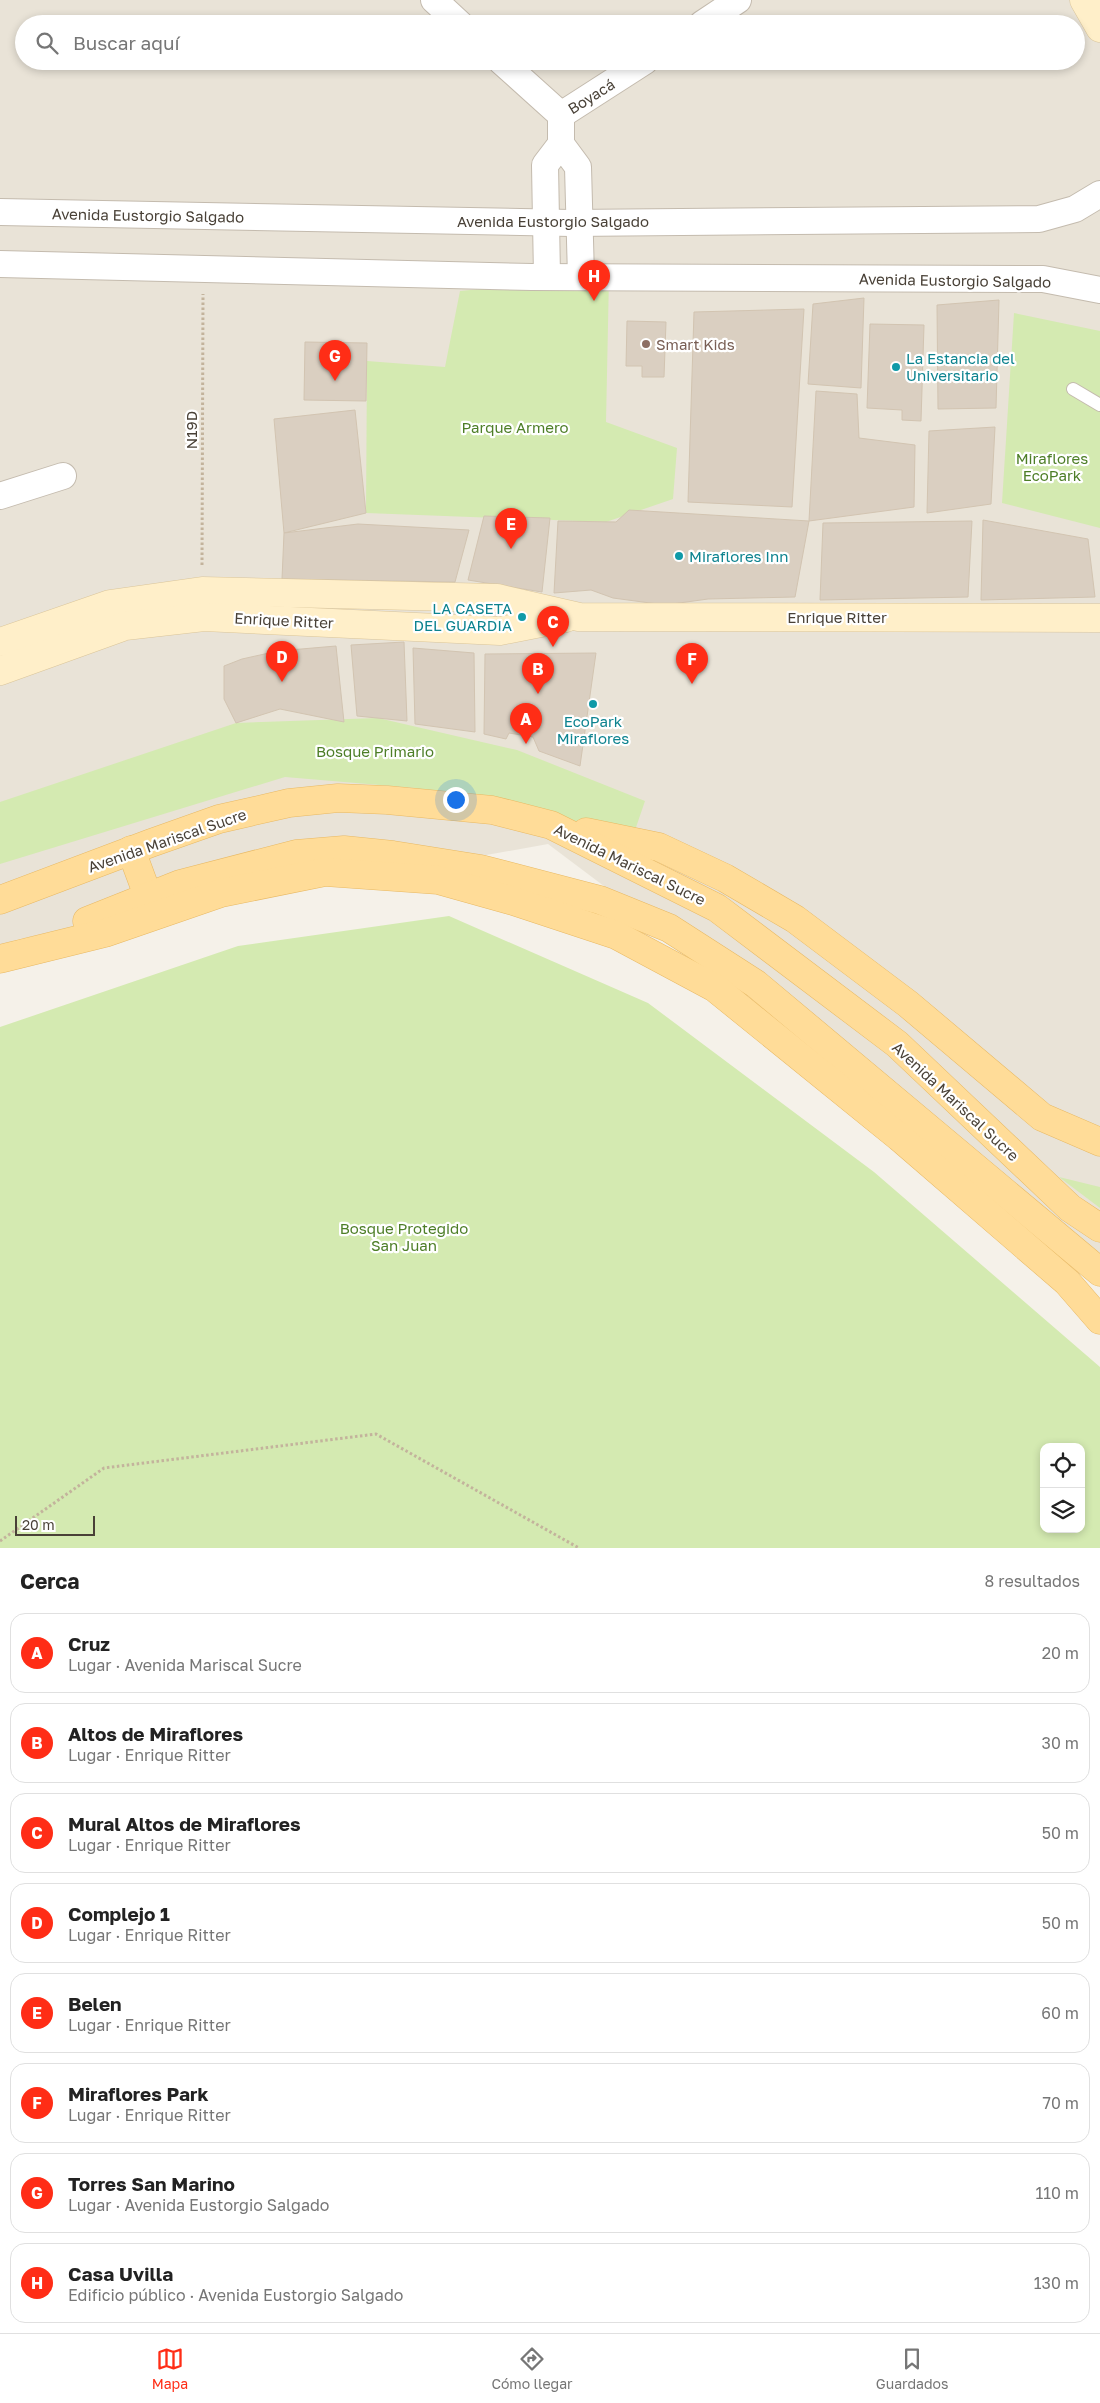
<!DOCTYPE html>
<html lang="es">
<head>
<meta charset="utf-8">
<style>
	body { margin:0; font-family:"Golos Text",sans-serif; background:#f2f2f2; color:#222 }
	.controls { position:absolute; right:15px; bottom:15px; display:grid; overflow:hidden; border-radius:10px; box-shadow:0 2px 8px #0003 }
	.controls button { width:45px; height:45px; display:grid; place-items:center; padding:0; border:0; border-bottom:1px solid #e0e0e0; background:#fff; color:#222; font:25px sans-serif }
	.scale { position:absolute; left:15px; bottom:12px; width:80px; box-sizing:border-box; padding-left:5px; border:2px solid #494137; border-top:0; font-size:14px; line-height:18px; white-space:nowrap; color:#494137; -webkit-text-stroke:4px #fff; paint-order:stroke }
	.you { position:absolute; left:455px; top:799px; width:18px; height:18px; margin:-12px; border:4px solid #fff; border-radius:50%; background:#1a73e8; box-shadow:0 0 0 8px #1a73e833 }
	.badge { display:grid; place-items:center; width:32px; height:32px; border-radius:50%; background:#ff2d16; color:#fff; font-size:16px; font-weight:700 }
	.pin { position:absolute; translate:-50% -41px; filter:drop-shadow(0 1px 2px #0008) }
	.pin::after { content:''; position:absolute; top:26px; width:18px; height:15px; background:inherit; clip-path:polygon(0 0,100% 0,50% 100%) }
	.list { margin:0; padding:0; list-style:none }
	h2 { display:flex; justify-content:space-between; align-items:center; height:65px; margin:0; padding:0 20px; font-size:21px }
	h2 small { font-size:16px; font-weight:400; color:#767676 }
	.list li { display:grid; grid-template-columns:32px 1fr auto; gap:15px; align-items:center; box-sizing:border-box; height:80px; margin:0 10px 10px; padding:0 10px; border:1px solid #e0e0e0; border-radius:15px }
	.list b { display:block; font-size:19px; white-space:nowrap }
	.list p { margin:0; font-size:16px; white-space:nowrap; color:#767676 }
	.list em { font-size:16px; font-style:normal; color:#767676 }
	.icon { flex:none; width:28px; height:28px; fill:none; stroke:currentColor; stroke-width:2; stroke-linecap:round; stroke-linejoin:round }
	.map { position:relative; flex:none; width:1100px; height:1548px; overflow:hidden }
	.search { position:absolute; background:#fff; box-shadow:0 2px 8px #0003; left:15px; right:15px; top:15px; height:55px; display:flex; align-items:center; gap:12px; box-sizing:border-box; padding:0 18px; border-radius:28px; color:#767676; font-size:19px }
	.sheet { height:785px; background:#fff }
	nav { display:flex; justify-content:space-around; align-items:center; box-sizing:border-box; height:70px; border-top:1px solid #e0e0e0; background:#fff; font-size:14px; color:#767676 }
	nav a { display:grid; justify-items:center; gap:2px }
	nav .on { color:#ff2d16 }
	.map>svg:first-child { display:block }
</style>
</head>
<body>
<div class="map">
<svg width="1100" height="1548" viewBox="0 0 1100 1548">
	<rect width="100%" height="100%" fill="#f5f1e9"/>
	<path fill="#e9e3d7" fill-rule="evenodd" d="M0 0H1100V1287L844 1080H862L548 844 19 939 0 945ZM24 24H1076V61H24Z"/>
	<g fill="#d4eab1" fill-rule="evenodd">
		<polygon points="609,277 606,422 677,448 673,499 606,522 366,513 367,361 445,367 460,291"/>
		<polygon points="1014,313 1100,331 1100,528 1002,503"/>
		<polygon points="378,718 517,750 645,801 632,839 492,810 415,788 285,777 0,864 0,802 236,723"/>
		<path d="M449 916 648 1003 874 1172 1100 1367V1548H0V1027L238 946ZM1044 1447H1081V1529H1044Z"/>
		<polygon points="1059,1177 1100,1187 1100,1208"/>
	</g>
	<g fill="#dacfc1" stroke="#d2c4b1">
		<polygon points="864,298 861,388 808,384 813,304"/>
		<polygon points="999,300 996,408 938,409 937,305"/>
		<polygon points="804,309 792,507 688,502 694,312"/>
		<polygon points="627,321 666,322 664,377 642,377 642,366 626,366"/>
		<polygon points="870,324 924,325 921,421 902,420 902,410 867,408"/>
		<polygon points="305,342 367,343 366,401 304,400"/>
		<polygon points="816,391 857,394 859,438 915,445 914,507 809,521"/>
		<polygon points="355,410 366,513 284,533 274,419"/>
		<polygon points="995,427 991,504 927,513 929,431"/>
		<polygon points="629,510 809,521 795,597 708,599 665,605 613,598 591,590 554,593 558,521 616,522"/>
		<polygon points="484,516 550,518 542,592 468,580"/>
		<polygon points="983,520 1088,539 1095,597 981,600"/>
		<polygon points="972,521 968,597 820,600 823,523"/>
		<polygon points="358,524 469,530 455,582 282,579 284,533"/>
		<polygon points="404,642 407,721 357,716 351,645"/>
		<polygon points="336,646 344,722 280,709 236,723 224,699 224,666 242,659 278,651"/>
		<polygon points="413,648 474,653 475,732 415,724"/>
		<polygon points="596,653 580,766 539,751 533,737 509,733 506,739 484,734 485,654"/>
	</g>
	<g fill="none" stroke-linecap="round" stroke-linejoin="round">
		<g stroke="#c4bbae" stroke-width="14">
			<polyline id="lane" points="1073,389 1100,405"/>
		</g>
		<g stroke="#c4bbae" stroke-width="28">
			<g id="street">
				<polyline points="434,0 460,24"/>
				<polyline points="702,24 738,0"/>
				<polyline points="501,61 561,115"/>
				<polyline points="561,115 561,144 578,167 581,277"/>
				<polyline points="561,115 645,61"/>
				<polyline points="0,212 571,223 1039,219 1075,209 1100,194"/>
				<polyline points="0,264 532,277 1043,279 1100,290"/>
				<polyline points="547,276 545,165 561,144"/>
				<polyline points="0,496 63,476"/>
			</g>
		</g>
		<g stroke="#dac59a" stroke-width="29">
			<g id="secondary">
				<polyline points="1084,0 1100,28"/>
				<polyline points="0,642 110,604 202,591 497,598 579,617 1100,618"/>
				<polyline points="0,671 125,626 204,617 500,631 566,618"/>
			</g>
		</g>
		<g stroke="#e8b964" stroke-width="29">
			<g id="primary">
				<polyline points="586,832 659,847 725,878 795,919 908,1004 1042,1117 1100,1142"/>
				<polyline points="131,850 148,896"/>
				<polyline points="0,900 151,843 219,819 289,803 338,798 387,800 492,810 551,825 717,908 897,1044 1070,1208 1100,1228"/>
				<polyline points="87,921 180,884 296,854 344,850 393,855 481,869 600,900 669,928 756,984 1100,1272"/>
				<polyline points="0,959 105,933 221,893 325,872 438,880 513,901 616,935 715,988 899,1137 1067,1282 1100,1320"/>
			</g>
		</g>
		<g stroke="#c3b39c" stroke-width="3" stroke-dasharray="2.5 2.5" stroke-linecap="butt">
			<polyline points="202,565 203,294"/>
			<polyline points="0,1541 104,1468 376,1434 579,1548"/>
		</g>
		<use href="#lane" stroke="#fff" stroke-width="12"/>
		<use href="#street" stroke="#fff" stroke-width="26"/>
		<use href="#secondary" stroke="#ffefc9" stroke-width="28"/>
		<use href="#primary" stroke="#ffdc98" stroke-width="28"/>
	</g>
	<circle fill="#8d6e63" stroke="#fff" stroke-width="2" cx="646" cy="344" r="5"/>
	<g fill="#0f9aa8" stroke="#fff" stroke-width="2">
		<circle cx="896" cy="367" r="5"/>
		<circle cx="679" cy="556" r="5"/>
		<circle cx="522" cy="617" r="5"/>
		<circle cx="593" cy="704" r="5"/>
	</g>
	<g text-anchor="middle" dominant-baseline="central" stroke-width="4.5" stroke-linejoin="round" paint-order="stroke">
		<g font-size="15" fill="#494137" stroke="#fff">
			<text transform="translate(591 96) rotate(-32)">Boyacá</text>
			<text transform="translate(148 215) rotate(1)">Avenida Eustorgio Salgado</text>
			<text x="553" y="221">Avenida Eustorgio Salgado</text>
			<text transform="translate(955 280) rotate(1)">Avenida Eustorgio Salgado</text>
			<text transform="translate(191 430) rotate(-90)">N19D</text>
			<text x="837" y="617">Enrique Ritter</text>
			<text transform="translate(284 620) rotate(3)">Enrique Ritter</text>
			<text transform="translate(167 840) rotate(-19)">Avenida Mariscal Sucre</text>
			<text transform="translate(630 864) rotate(26)">Avenida Mariscal Sucre</text>
			<text transform="translate(956 1101) rotate(43)">Avenida Mariscal Sucre</text>
		</g>
		<g font-size="15" fill="#785e54" stroke="#fff" text-anchor="start">
			<text x="656" y="344">Smart Kids</text>
		</g>
		<g font-size="15" fill="#0d838f" stroke="#fff" text-anchor="start">
			<text x="906" y="358">La Estancia del<tspan x="906" dy="17">Universitario</tspan></text>
			<text x="689" y="556">Miraflores Inn</text>
			<text x="512" y="608" text-anchor="end">LA CASETA<tspan x="512" dy="17">DEL GUARDIA</tspan></text>
			<text x="593" y="721" text-anchor="middle">EcoPark<tspan x="593" dy="17">Miraflores</tspan></text>
		</g>
		<g font-size="15" fill="#4d7e27" stroke="#fff">
			<text x="515" y="427">Parque Armero</text>
			<text x="1052" y="458">Miraflores<tspan x="1052" dy="17">EcoPark</tspan></text>
			<text x="375" y="751">Bosque Primario</text>
			<text x="404" y="1228">Bosque Protegido<tspan x="404" dy="17">San Juan</tspan></text>
		</g>
	</g>
</svg>
<div class="controls">
<button><svg class="icon" aria-label="locate" viewBox="0 0 24 24"><circle cx="12" cy="12" r="6"/><path d="M12 2v4M12 18v4M2 12h4M18 12h4"/></svg></button>
<button><svg class="icon" aria-label="layers" viewBox="0 0 24 24"><path d="M12 4l9 5-9 5-9-5zM3 14l9 5 9-5"/></svg></button>
</div>
<div class="scale">20 m</div>
<div class="you"></div>
<div class="pin badge" style="left:526px;top:744px">A</div>
<div class="pin badge" style="left:538px;top:694px">B</div>
<div class="pin badge" style="left:553px;top:647px">C</div>
<div class="pin badge" style="left:282px;top:682px">D</div>
<div class="pin badge" style="left:511px;top:549px">E</div>
<div class="pin badge" style="left:692px;top:684px">F</div>
<div class="pin badge" style="left:335px;top:381px">G</div>
<div class="pin badge" style="left:594px;top:301px">H</div>
<div class="search"><svg class="icon" aria-label="search" viewBox="0 0 24 24"><circle cx="10" cy="10" r="6"/><path d="M15 15l6 6"/></svg>Buscar aquí</div>
</div>
<section class="sheet">
<h2>Cerca<small>8 resultados</small></h2>
<ul class="list">
<li><span class="badge">A</span><div><b>Cruz</b><p>Lugar · Avenida Mariscal Sucre</p></div><em>20 m</em></li>
<li><span class="badge">B</span><div><b>Altos de Miraflores</b><p>Lugar · Enrique Ritter</p></div><em>30 m</em></li>
<li><span class="badge">C</span><div><b>Mural Altos de Miraflores</b><p>Lugar · Enrique Ritter</p></div><em>50 m</em></li>
<li><span class="badge">D</span><div><b>Complejo 1</b><p>Lugar · Enrique Ritter</p></div><em>50 m</em></li>
<li><span class="badge">E</span><div><b>Belen</b><p>Lugar · Enrique Ritter</p></div><em>60 m</em></li>
<li><span class="badge">F</span><div><b>Miraflores Park</b><p>Lugar · Enrique Ritter</p></div><em>70 m</em></li>
<li><span class="badge">G</span><div><b>Torres San Marino</b><p>Lugar · Avenida Eustorgio Salgado</p></div><em>110 m</em></li>
<li><span class="badge">H</span><div><b>Casa Uvilla</b><p>Edificio público · Avenida Eustorgio Salgado</p></div><em>130 m</em></li>
</ul>
</section>
<nav>
<a class="on"><svg class="icon" aria-label="map" viewBox="0 0 24 24"><path d="M3 6l6-2 6 2 6-2v14l-6 2-6-2-6 2zM9 4v14M15 6v14"/></svg>Mapa</a>
<a><svg class="icon" aria-label="directions" viewBox="0 0 24 24"><path d="M12 3l9 9-9 9-9-9zM9 14v-3h6M13 9l2 2-2 2"/></svg>Cómo llegar</a>
<a><svg class="icon" aria-label="saved" viewBox="0 0 24 24"><path d="M7 4h10v16l-5-4-5 4z"/></svg>Guardados</a>
</nav>
</body>
</html>
